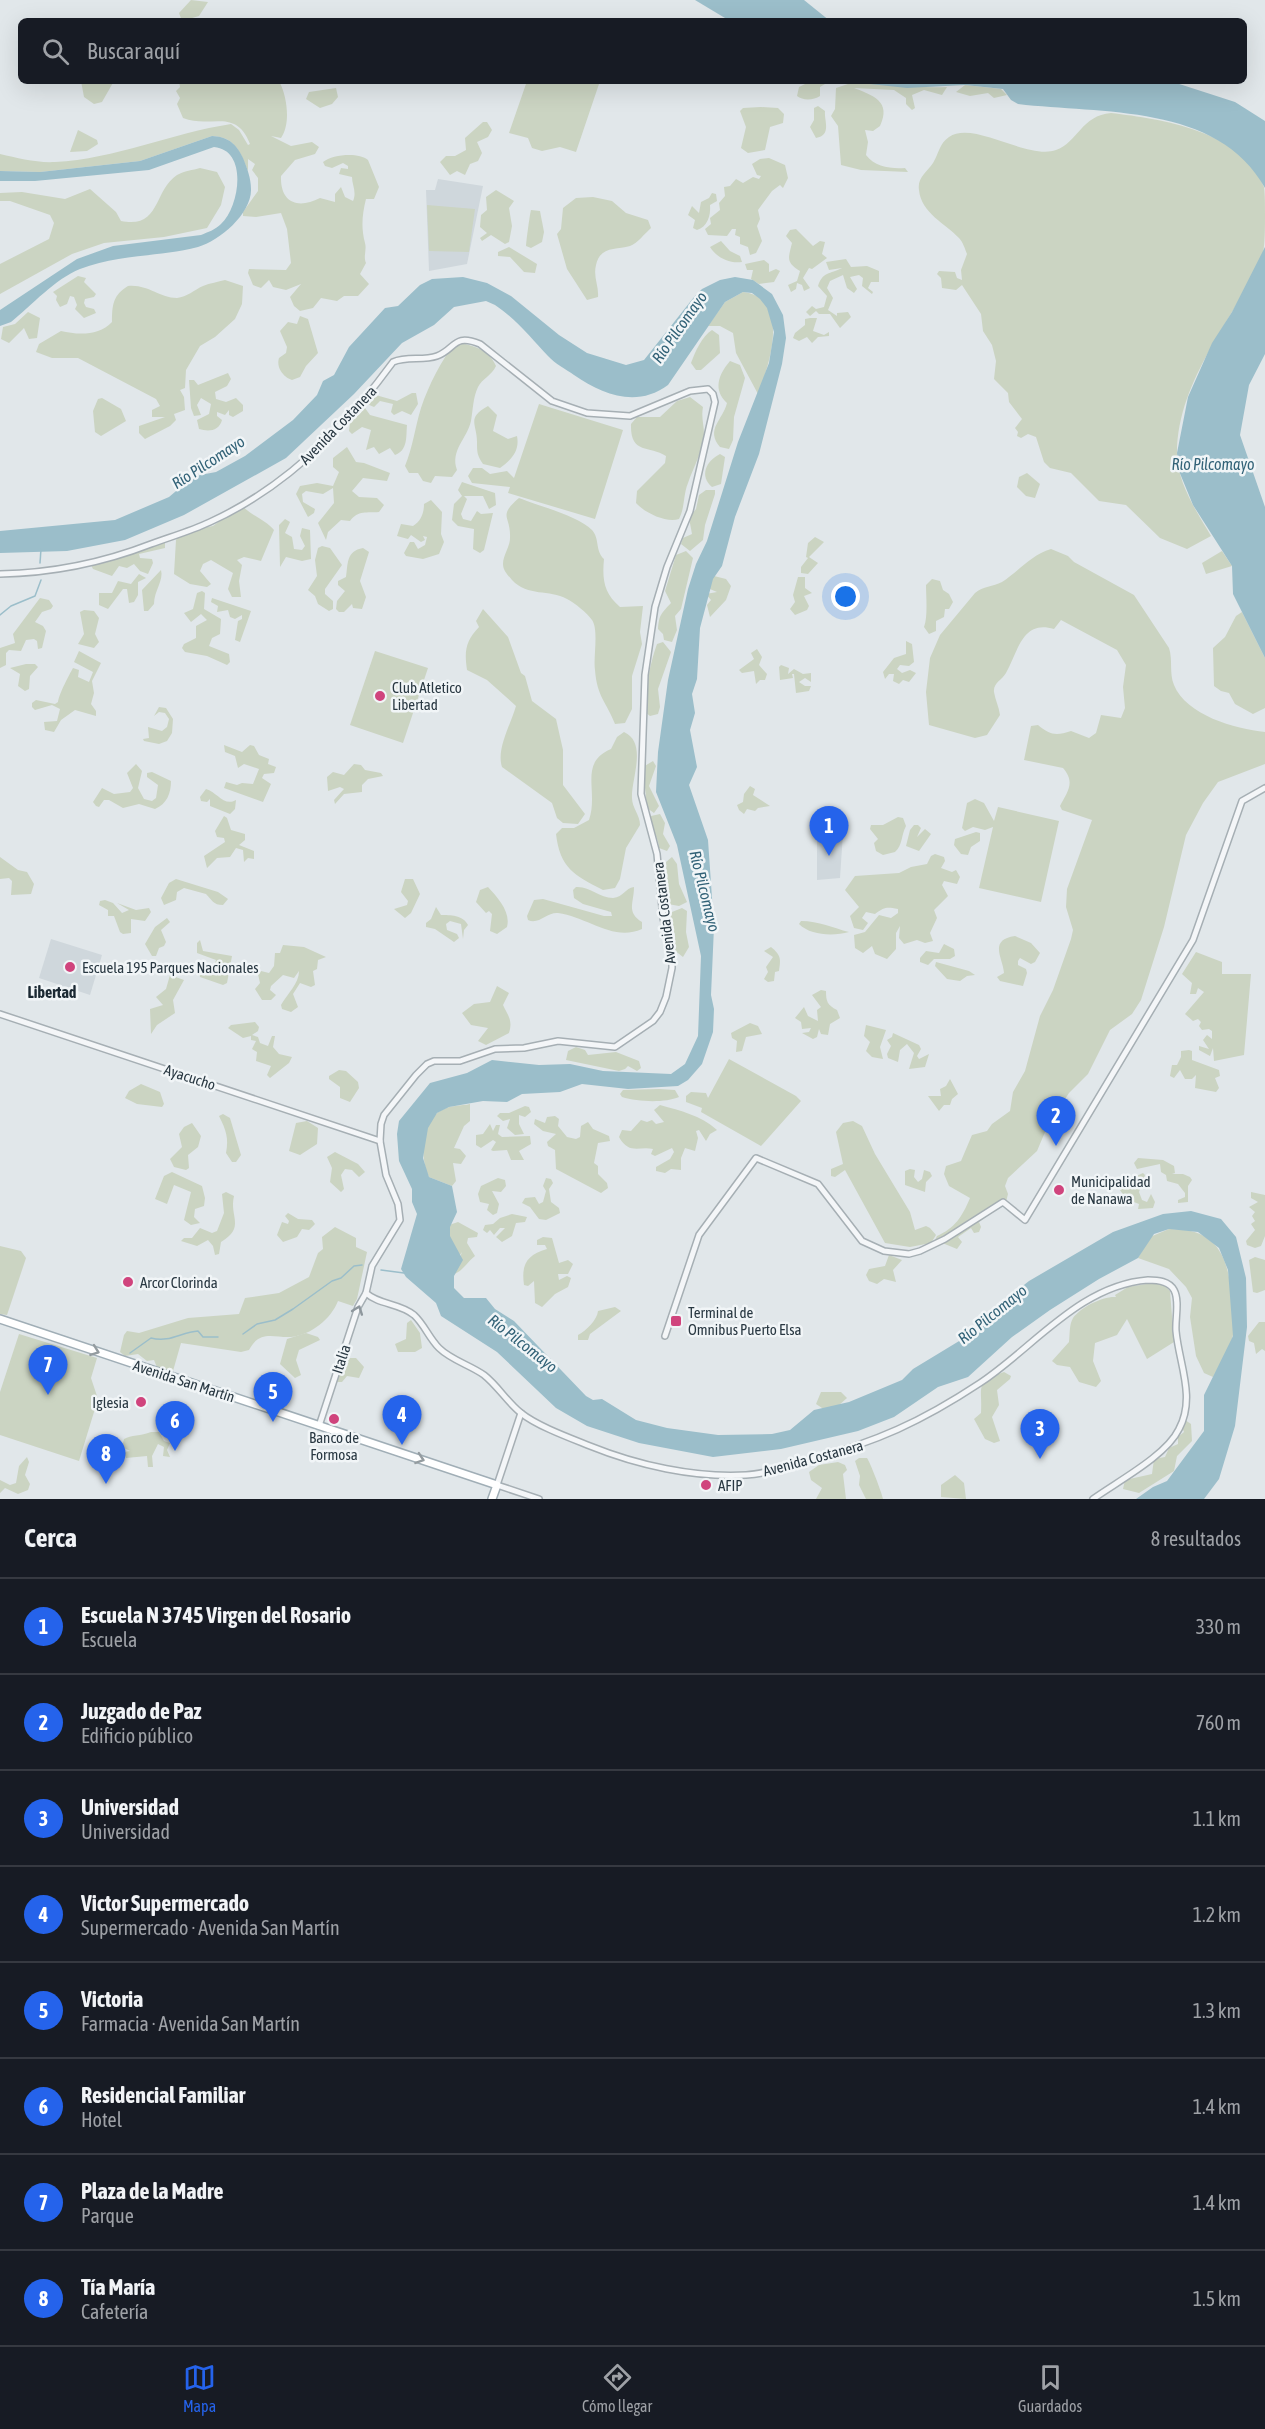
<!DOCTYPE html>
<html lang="es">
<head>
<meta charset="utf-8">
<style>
	body { margin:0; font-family:"Asap Condensed",sans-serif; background:#20242c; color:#f1f3f6 }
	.you { position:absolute; left:846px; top:597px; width:21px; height:21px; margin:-15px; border:4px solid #fff; border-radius:50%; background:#1a73e8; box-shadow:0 0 0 9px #1a73e833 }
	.badge { display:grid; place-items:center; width:39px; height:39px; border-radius:50%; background:#2563eb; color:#fff; font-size:20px; font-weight:700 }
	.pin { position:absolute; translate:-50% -50px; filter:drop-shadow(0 2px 3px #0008) }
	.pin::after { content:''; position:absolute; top:32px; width:21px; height:18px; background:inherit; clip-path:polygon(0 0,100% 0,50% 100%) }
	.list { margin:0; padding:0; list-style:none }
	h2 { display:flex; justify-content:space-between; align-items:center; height:78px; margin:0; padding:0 24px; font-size:26px }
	h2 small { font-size:20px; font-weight:400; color:#9ea1a6 }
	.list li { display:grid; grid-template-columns:39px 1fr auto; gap:18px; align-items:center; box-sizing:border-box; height:96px; padding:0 24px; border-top:2px solid #363941 }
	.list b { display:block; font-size:22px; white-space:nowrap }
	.list p { margin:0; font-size:20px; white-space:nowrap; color:#9ea1a6 }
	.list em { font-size:20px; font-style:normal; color:#9ea1a6 }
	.icon { flex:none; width:33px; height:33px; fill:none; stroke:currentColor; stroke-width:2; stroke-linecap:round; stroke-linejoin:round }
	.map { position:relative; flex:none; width:1265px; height:1499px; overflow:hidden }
	.search { position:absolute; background:#171b24; box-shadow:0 6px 24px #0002; left:18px; right:18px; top:18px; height:66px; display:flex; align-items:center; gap:15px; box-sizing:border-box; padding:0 21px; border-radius:9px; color:#9ea1a6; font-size:22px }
	.sheet { height:846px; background:#171b24 }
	nav { display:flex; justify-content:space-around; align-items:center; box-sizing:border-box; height:84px; border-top:2px solid #363941; background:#171b24; font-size:16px; color:#9ea1a6 }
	nav a { display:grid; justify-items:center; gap:3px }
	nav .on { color:#2563eb }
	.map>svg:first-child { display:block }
</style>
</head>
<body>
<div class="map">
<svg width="1265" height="1499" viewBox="0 0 1265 1499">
	<rect width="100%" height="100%" fill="#e1e7ea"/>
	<g fill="#cfd7dc">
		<polygon points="438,179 483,186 467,264 429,271 426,190 435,190"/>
		<polygon points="817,832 843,833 840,878 817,880"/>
		<polygon points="51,939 102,955 90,995 39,978"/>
	</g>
	<g fill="#cbd4c2">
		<polygon points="191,0 208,2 199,16 182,21 179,13"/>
		<polygon points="81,81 114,81 102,102 94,104 84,97"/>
		<path d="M179 81 280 83C287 97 291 124 281 138L271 136 291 146 312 142 319 147 315 154 295 160 281 176C280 204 299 209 320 198L335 202V194L341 187 345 197 353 201C357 192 352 185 352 177L339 174 341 168 348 169V166L343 163 332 168 325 166 323 162C333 154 359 152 368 160L379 187 374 199H366C362 215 361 228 365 243 367 250 363 256 366 263L360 274 369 284 358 296H344L337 301 321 298 313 308 300 311 294 306 290 297 301 284 286 290 273 287 269 280 261 288 253 285 248 273 249 269 286 270 291 263 287 229 281 213 256 217 243 216V212L258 191V178L252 170 255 164 248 159V171C240 151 235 137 212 136L140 161 40 172 0 171V154C18 158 36 163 55 162 115 159 172 133 231 124L239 130 248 145 250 144C236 107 210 129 183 118L177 104 180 98 176 91 180 87Z"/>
		<polygon points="527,81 600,81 576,152 560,147 542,151 532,148 528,138 509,133"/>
		<path d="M811 81H830L820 87V96C814 100 803 101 797 96L799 87Z"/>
		<path d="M842 81C877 81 911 89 947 87L942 95 924 90 912 95 915 108 912 110 906 104V98L894 90 854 88C872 95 892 101 880 126L873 131 865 130 868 142 866 155C875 167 891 169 905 168L908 172 861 170 841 165 838 126 831 116 835 109 836 88 848 84Z"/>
		<polygon points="965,85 1001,89 1007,95 994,98 988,93 970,96 956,92"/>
		<polygon points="336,88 338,97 332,104 320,108 306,99 309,92"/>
		<path d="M818 106 825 111C824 121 832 135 816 138L810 127 814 120V108Z"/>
		<polygon points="761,107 778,108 784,114 783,123 770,127 765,150 748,153 741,148 746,127 740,111 743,108"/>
		<path d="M1111 113C1162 119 1242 131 1264 187 1265 194 1265 205 1265 214 1265 226 1265 243 1263 254 1235 320 1178 377 1177 453 1177 483 1197 512 1211 536L1187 549 1160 538 1126 505 1099 501 1071 473 1050 468 1044 462 1036 437 1028 434 1021 438 1017 436 1018 432 1015 428 1022 419 1009 402 1008 393 994 379 996 361 992 345 983 331 981 314 962 285 956 290 942 288 941 278 937 274 939 271 955 272 957 278 962 280 961 270 967 254C965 249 963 242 959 238 946 224 921 213 919 190 917 178 927 172 933 163 939 153 939 144 949 137 973 120 1027 160 1056 150 1077 143 1082 115 1111 113Z"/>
		<polygon points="483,122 487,122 492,130 488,137 477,142 482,153 478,161 470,164 465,175 457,171 450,175 440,162 446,156 455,156 466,150 465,138"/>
		<polygon points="78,130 97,140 98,144 87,151 70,152"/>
		<polygon points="769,158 785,165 788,178 783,188 780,185 772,191 758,210 760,219 757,226 762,241 756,253 750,255 748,247 740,244 740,237 735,235 736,229 732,229 727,236 708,235 705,229 711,224 710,218 720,210 719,203 725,196 724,187 730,186 736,179 743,183 753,177 759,179 761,176 757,175 752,164 760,159"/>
		<path d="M200 168 217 172 225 187 221 205 207 228 164 237 104 243 72 254 0 294V264L49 239 54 223 50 215 10 201H0V193L22 192 65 199 90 189 116 212 121 221C161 229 153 191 177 175 184 171 193 170 200 168Z"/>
		<polygon points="496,190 514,201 509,208 512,226 509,242 505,244 491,235 482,241 480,238 487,233 480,227 481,215 487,210 486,197"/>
		<path d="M712 193 716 194 717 201 710 205C711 216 707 227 697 230L693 228 695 220 688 215 692 206 699 213 701 202 709 198Z"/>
		<path d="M593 197 612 201 626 213 648 220 651 228C645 233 637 244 630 246 616 250 600 246 596 265 593 277 599 286 598 297L587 300 567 269 557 234 561 229 563 208 576 198Z"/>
		<polygon points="427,205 475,209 469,252 429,251"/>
		<path d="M531 210 540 211 544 232 542 242 531 248 526 246C526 242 530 213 531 210Z"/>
		<path d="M796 229 813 246 820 241 825 242 822 254 827 258 812 269 809 268 803 278 810 288 804 291 802 285 797 283 796 289 791 292 788 285 797 281 800 271C786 262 788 259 792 243L786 236 790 230Z"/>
		<path d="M721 241 730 251 740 256 742 262C729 264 716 257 710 247Z"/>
		<polygon points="509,247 537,264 535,273 524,272 510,257 498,256 498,252"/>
		<path d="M846 259 851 267 867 266 879 271V282H871L868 288 873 292 872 294 862 286 863 278 859 275 850 277 857 289 854 293 847 288 843 275 830 281 827 288 833 298 828 310 837 316V313L848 312 851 317 840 328 830 314H819L816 311 810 316 806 312 812 306 816 309 824 307 827 296 818 286C822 272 830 274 842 268L829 270 826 262Z"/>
		<polygon points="764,260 769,264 769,272 776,269 780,271 774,282 759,284 751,279 753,270 747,270 745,264"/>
		<polygon points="78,276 86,278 84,282 96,294 94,297 85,299 84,303 86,307 94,309 96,313 84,318 75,309 77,305 74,297 70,296 67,304 60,307 56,300 57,296 53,292"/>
		<path d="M225 280 243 286 242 304 235 319 215 337 200 346 186 370 185 388 180 390 184 397 185 410 174 414 176 420 170 426 145 439 139 433V426L165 417H152V410L160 406 156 399 78 358H52L36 352 39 344 61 331C78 335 99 336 112 322 112 305 113 295 128 286 148 284 159 298 177 298 187 297 194 290 203 286 210 283 218 282 225 280Z"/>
		<path d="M743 292C792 298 769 366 758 394L736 353 733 333 720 326H708L725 302Z"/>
		<polygon points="28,312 40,318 37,338 29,339 24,328 9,343 1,339 3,327 15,324"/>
		<path d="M300 316 308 319 318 353 306 366 300 377 292 380C283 377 276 367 279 358L286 353 287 347 280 331 288 322 297 324Z"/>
		<polygon points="810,318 817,318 813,331 824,335 829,332 829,336 818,337 812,343 807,337 799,341 793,338 795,333 805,325 805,319"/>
		<path d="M712 330 719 335 720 353 701 370H696L691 363C695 352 702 336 712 330Z"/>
		<path d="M455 342C472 345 489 349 496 366 492 375 482 379 478 387 473 397 473 410 471 421 467 439 450 450 457 470L452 477 435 476 431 483 423 481 418 473H409L405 466C413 447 415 427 421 408 429 384 441 362 455 342Z"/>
		<path d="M730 361 740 365 745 378 734 417 733 440 729 449 720 447C705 429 723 420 727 403 713 390 718 375 730 361Z"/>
		<path d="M228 373 231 379 227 386 215 392 216 399 226 402 236 398 243 405V411L233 417 229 415V410L225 415 217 412V416L222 420C219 431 209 432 199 429L197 420 209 414 211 404 201 398 197 405 201 415 194 416 191 408 189 380H194L198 385Z"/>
		<polygon points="412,393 416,393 418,404 411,415 402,411 394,415 391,412 393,404 380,401 374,407 367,404 366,400 372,394 397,401"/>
		<path d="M690 397 703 407C701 417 704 425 704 434 703 451 693 468 688 483 683 495 685 508 679 519 666 523 645 513 636 503L637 491 665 463 666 456C649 445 630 455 631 424L637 417H660L677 401Z"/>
		<polygon points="102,398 121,409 126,421 101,436 95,432 93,411 98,399"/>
		<polygon points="539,404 623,430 595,519 508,493 510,487 472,483 468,476 473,468 482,468 490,474 507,471 514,478"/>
		<path d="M488 406 497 415 493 431 508 439 517 436C520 451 511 460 500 468L483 464C477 455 477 452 477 442 477 424 466 418 488 406Z"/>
		<path d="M365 408 370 415 407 425C406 437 408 450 395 455L390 448 379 454 374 447 366 450 371 430 362 427 352 434 349 431 350 423Z"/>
		<path d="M347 447 356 462 364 463 390 473 387 481 363 478 352 491 359 497 377 498 384 505 379 512C367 513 358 510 350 521L341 520 328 532 326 540 318 523 334 503 333 488 323 494 306 491 302 494 303 502 315 509 314 513 308 517 296 494 300 486 317 483 333 486 339 472 333 467V458Z"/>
		<path d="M720 454 725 457 721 484 712 487C699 476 706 461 720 454Z"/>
		<polygon points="1027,473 1040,484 1035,498 1026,496 1017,487 1019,477"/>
		<polygon points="462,482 495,493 496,505 489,509 483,496 464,496 467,499 461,514 463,519 471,521 477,511 481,514 493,513 484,550 480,553 473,549 474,529 458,526 452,520 454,504 462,496 458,490"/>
		<polygon points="706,490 715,490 715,494 705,525 703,540 690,551 681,544 683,538 692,534 689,518 696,509 699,495"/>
		<path d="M519 498C539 506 578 516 592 530 600 539 595 551 604 559 602 580 604 593 620 607L643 606 640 632 642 644 632 676V709L625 723 615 724C607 703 597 697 595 670 593 658 599 630 592 620 587 613 575 603 567 599 549 589 528 597 512 580 508 575 503 571 503 564 503 555 510 547 510 538 511 515 497 517 519 498Z"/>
		<path d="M431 500 442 512 441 534 444 542 439 554 423 559 406 556 404 553 410 542H414L418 549 425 545 427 537 423 536 425 540 421 542 411 535 408 539 397 536 401 524 413 526C421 521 424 513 424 504Z"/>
		<path d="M241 505C252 516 266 520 274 530L261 561 244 557 237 560 242 565 239 581 241 597H232L228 589 233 573 211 560 203 564 200 571 211 584 207 587 190 584 174 574 176 540 181 532 213 526Z"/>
		<polygon points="285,519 290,522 285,533 292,537 294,549 302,550 305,546 300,536 302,528 310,530 311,559 302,561 286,557 280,567 279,525"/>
		<polygon points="815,537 824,542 809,557 818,563 808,574 801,573 801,567 808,558 806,557 808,543"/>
		<path d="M161 541 165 543V548L139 554 140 558 152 559 153 563 148 574 140 571 134 564 127 568 119 566 112 576 93 569 91 565C111 564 140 549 161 541Z"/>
		<polygon points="322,546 330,548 342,565 325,589 325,594 333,601 333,609 329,611 318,604 315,596 308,590 317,576 315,560 318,548"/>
		<path d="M363 548 369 552 360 581 366 597 362 609 353 608 352 604 344 612H339L336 609 337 601 345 591 338 585V581L346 577C348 564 346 551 363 548Z"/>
		<path d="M1051 549 1068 556 1074 562 1134 595 1169 648C1173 660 1169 673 1174 685 1186 715 1235 729 1265 732V764L1218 782 1203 803 1186 835 1164 927 1141 1000 1132 1014 1110 1030 1088 1074 1069 1093 1048 1125 1037 1151 1008 1178 1005 1186 1008 1194 1006 1202 979 1222 981 1227 979 1232 974 1233 971 1228 958 1237 962 1242 957 1249 935 1240 937 1236C955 1228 962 1217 970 1198L949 1186 944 1174 946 1166 961 1161 972 1135 987 1131 992 1124 1010 1111 1013 1092 1025 1071 1040 1016 1053 990 1071 939 1073 930 1066 907 1067 889 1092 820 1062 810 1060 806C1067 792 1076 783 1063 768L1024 760 1031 726 1038 725C1050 735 1056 736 1071 731L1089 738 1096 733 1101 715 1121 718 1125 708 1123 687 1126 665 1117 650 1061 620 1054 629C1022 619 1018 652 1006 673 1002 680 993 683 994 692 995 699 999 707 1000 715L987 735 975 738 929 725 926 692 930 658 940 635 975 593C983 586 993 587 1002 582 1019 571 1031 555 1051 549Z"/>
		<path d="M686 551 693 558 681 609 675 616 677 630 672 642 664 640 663 634 658 629C659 614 662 613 671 603L665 591 676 555Z"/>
		<polygon points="1222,551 1232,566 1206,574 1202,563"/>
		<path d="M161 570C164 580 154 591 154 604L148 611H144L142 590Z"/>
		<polygon points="139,574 146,578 138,582 138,595 134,602 129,603 127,589 123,589 108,609 99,605 99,593 112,593 118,581 131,584"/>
		<polygon points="710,575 726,579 731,586 726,600 710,617 707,605 711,600 706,594 717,592 705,587"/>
		<polygon points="798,577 805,577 805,588 812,593 804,596 809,606 807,610 795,615 790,609 795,602 793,595"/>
		<path d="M932 579 940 581 943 590 949 594 953 602 949 609H945L944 617 936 621V631L929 634 924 627C928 617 926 596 926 585Z"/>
		<polygon points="202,591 205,593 204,609 221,619 220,634 212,638 209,646 229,654 230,662 227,665 207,656 185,652 182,648 184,644 196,638 196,626 207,620 201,614 191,622 184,613 193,609 197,593"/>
		<polygon points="40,598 49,600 53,606 51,609 42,612 35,622 43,626 46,631 42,648 38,649 37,641 34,639 26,640 21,651 9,650 6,653 6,665 0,668 0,648 15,643 13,634"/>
		<polygon points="212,598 251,611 240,642 235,640 238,621 242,619 242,615 235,619 230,617 228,610 217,612 218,606 211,602"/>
		<path d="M483 609 508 637 521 673 525 676 532 701 556 719 563 750V785L585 814 578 824 563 823 557 818 552 803 502 767C496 749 511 724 516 706L487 680 467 670C464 650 466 641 479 627L476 621Z"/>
		<polygon points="84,610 94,611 99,618 95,634 99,642 94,648 78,644 84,634 80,612"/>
		<polygon points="1242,612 1265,658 1265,708 1253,714 1235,704 1229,693 1221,691 1214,686 1213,648 1225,637 1236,616"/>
		<polygon points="906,641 912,644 914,662 909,666 900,665 897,669 902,673 910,670 916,673 909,682 903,680 899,684 893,681 894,674 889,674 885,679 883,672 894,658 906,654"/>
		<path d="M663 642 671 652 658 689 660 707 658 714 650 716 645 712C646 689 649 666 657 644Z"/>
		<polygon points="757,649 762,657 759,665 767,674 765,680 760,680 756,684 754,671 742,673 739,670 754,659 751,653"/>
		<path d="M79 651 101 663 92 681 94 693 91 704 96 711V716L75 710 61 720 54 732 45 730 44 722 57 721 60 709 52 705 35 710 32 707V703L36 700 55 704 58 702C59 694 69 675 73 668L79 670 78 677 89 682 93 672 74 662Z"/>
		<polygon points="375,651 428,668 403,743 350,725"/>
		<polygon points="26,664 35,664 38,667 30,676 29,689 25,691 18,686 20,674 10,668"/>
		<polygon points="781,665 789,668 788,674 794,669 803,674 811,673 811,682 805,678 799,682 805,686 811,686 809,691 796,693 794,674 792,674 793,678 780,680 779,667"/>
		<polygon points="159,707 166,708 173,719 172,733 167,741 159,744 144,741 143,739 149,738 148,727 162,731 167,727 169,719 165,713 159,712 154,716"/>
		<path d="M624 732C648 743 631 779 632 798 632 808 640 815 640 825L626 848 620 879 615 888 603 890C574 875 560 868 556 834L562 828H574L589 820C599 791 578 763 611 749L617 737Z"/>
		<polygon points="224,745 242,752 250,745 254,746 259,755 269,759 268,764 276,767 274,773 264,774 262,778 271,784 263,802 224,788 226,782 237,785 242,783 253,784 259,769 244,764 238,768 235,756 225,752"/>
		<polygon points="653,761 656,766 649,786 659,806 654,813 647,808 643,767"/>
		<path d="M136 764 142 771 138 788 144 799 152 801 156 798 158 785 147 777V773L152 772 171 781C171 793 167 804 155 809L139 804 123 808 109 800H104L99 807 96 806 93 802 102 788 114 794 130 792 133 788 127 773Z"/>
		<polygon points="354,764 361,765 365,770 381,773 383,776 368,779 362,785 362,792 344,794 335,804 334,800 344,789 340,787 328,791 327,777 333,772 344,775"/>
		<polygon points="750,786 755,789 753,795 770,806 758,808 755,811 747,809 744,814 739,810 737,805 743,802 744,794"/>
		<path d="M206 789C217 792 224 807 236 800L235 809 230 814 210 806V799L207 802 201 801 200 797Z"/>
		<polygon points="975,799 984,803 994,821 998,807 1059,821 1041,902 979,888 993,827 985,830 973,827 965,831 962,828 967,803"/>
		<path d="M660 814 665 823 663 834 670 846 667 851 659 848C659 836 649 829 651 816Z"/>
		<polygon points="224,816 227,818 231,830 245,834 245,840 239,845 254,851 254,859 248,858 244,862 243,850 236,848 230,857 217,858 207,868 204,856 225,842 224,838 217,837 215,831"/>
		<path d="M898 817 903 818 906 826C901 835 903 845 895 852L883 855 876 851 874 843 878 839 870 829 871 825H883Z"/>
		<polygon points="914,825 918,825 921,828 917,837 925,829 931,834 919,851 906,846 910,830"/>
		<polygon points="976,832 980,833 980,841 971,847 968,855 961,854 954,845 955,839"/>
		<path d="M935 854 944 857 945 861 941 868 952 872 956 870 960 877 957 884 944 881 942 885 948 896 934 910 937 918 930 933 933 941 925 943 917 940 904 944 899 938 900 926 896 933V949L887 959 875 954 872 946 863 953 855 948 854 935 865 932 879 915 891 918 898 913V909C886 907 885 907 875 914L866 912 862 918 868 923 863 930 854 928 850 916 859 907 845 890 855 876 899 873 911 867 927 864 931 856Z"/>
		<polygon points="0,857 18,870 27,872 34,884 31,894 11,895 12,881 9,878 0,879"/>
		<path d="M672 857 677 864 679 884 687 902 679 906 668 904C658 890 668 878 666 862Z"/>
		<path d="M176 879 218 892 228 899 223 905C213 905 212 900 206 894L184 888 177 892 176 900 164 905 161 898 169 883Z"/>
		<polygon points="405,879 413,879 420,894 411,913 405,918 394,909 407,905 408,901 401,892"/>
		<path d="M488 887C498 898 511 912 507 927L497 934 490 931 492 914 489 911 486 913 476 902 480 890Z"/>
		<path d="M576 887C590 886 599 898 613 898 624 897 625 888 634 887 634 903 626 912 642 922V929C613 942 588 917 558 913 547 912 539 925 528 920L527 916 534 900 543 899 604 916H612L611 912 583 904 574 898 573 890Z"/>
		<polygon points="105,900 113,903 122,913 129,910 117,903 136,910 149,908 151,912 145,921 131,919 131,933 123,934 120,932 114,916 108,916 108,910 99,905 100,901"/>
		<path d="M436 907 441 915C450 915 463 915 468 925L464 930 463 939 461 924 450 921 446 924 447 930 457 934 459 938 454 942 435 929 426 927V923L431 919Z"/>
		<polygon points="682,908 687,911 686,932 689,947 683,957 674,950 675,935 669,917 672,912"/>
		<polygon points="167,918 170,922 161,930 166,942 164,946 159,948 156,956 152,956 145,944 155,927"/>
		<path d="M801 921C819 921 833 928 849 932 834 936 811 936 799 924Z"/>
		<path d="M1015 936 1031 943 1040 953 1035 962 1031 964 1020 958 1018 961V965L1026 969 1027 973 1023 986 1000 981 997 977 1004 973C1003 958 988 940 1015 936Z"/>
		<polygon points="200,940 203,951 232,956 227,983 223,985 200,977 199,973 204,969 213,970 216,960 197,953 197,943"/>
		<polygon points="944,944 954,949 955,956 950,959 934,959 928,965 920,962 920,958 926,951 939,953"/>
		<path d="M283 945 304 947 326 957 318 960 317 969 313 971 315 985 311 987 300 983 293 994 298 1007 291 1012 282 1009 281 1005C287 994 299 984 299 971L294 978 283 975 271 986 270 990 276 995 271 1000H262L255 989 260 983 258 974 261 971 269 973 274 966 275 953H280Z"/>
		<path d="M771 947C781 955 781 959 779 971L775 972 774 981 768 982 764 979 768 972 766 967 773 957 764 951Z"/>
		<polygon points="1196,952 1222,962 1222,974 1251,974 1244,1055 1214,1061 1213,1048 1210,1056 1199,1050 1199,1046 1209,1049 1203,1040 1207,1035 1212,1039 1212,1031 1209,1029 1202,1030 1199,1026 1201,1022 1198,1019 1193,1021 1185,1014 1204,992 1198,988 1196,994 1190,994 1192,983 1182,974"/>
		<polygon points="936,962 969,971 975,975 967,976 960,981 947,979 935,966"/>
		<polygon points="170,975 184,980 173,1000 175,1013 157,1025 151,1034 150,1009 163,1005 156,997 166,989"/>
		<path d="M497 986 509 993 503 1005C508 1016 513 1020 509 1033L486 1045 478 1041 488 1028 471 1025 462 1013 474 1004 490 1002Z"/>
		<path d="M821 990 826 991C826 1001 827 1005 837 1010L840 1018 830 1024 828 1035 821 1034 819 1029 817 1037 813 1039 802 1033 809 1032 811 1028 802 1029 801 1022 795 1018 804 1007 808 1016 818 1021 817 1010 821 1007 812 995Z"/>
		<polygon points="255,1022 259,1027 258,1031 252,1035 258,1037 260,1043 268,1046 272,1036 275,1036 273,1047 279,1054 292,1057 289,1063 270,1078 267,1075 271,1066 256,1061 257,1052 252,1049 256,1041 251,1040 251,1036 243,1038 228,1028 231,1025"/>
		<polygon points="750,1023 758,1026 762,1034 746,1037 742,1051 736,1052 737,1041 732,1038 731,1033"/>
		<polygon points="866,1025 886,1030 880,1047 883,1059 872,1057 866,1051 870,1042 864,1036"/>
		<polygon points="893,1033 919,1045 921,1049 917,1056 919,1059 929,1054 925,1067 909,1069 914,1053 907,1044 900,1050 898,1062 888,1058 887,1054 891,1046 887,1040 892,1037"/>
		<polygon points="576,1047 585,1050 588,1055 616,1052 639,1061 641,1068 637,1071 628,1066 625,1069 619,1071 566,1060 568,1051"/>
		<polygon points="1189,1050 1192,1051 1192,1060 1219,1070 1220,1076 1215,1078 1219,1088 1216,1092 1195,1088 1196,1075 1192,1079 1185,1079 1180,1070 1174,1078 1170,1076 1172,1065 1177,1065 1181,1057 1181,1051"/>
		<polygon points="729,1059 796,1096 801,1101 761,1146 701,1112 702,1108 686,1102 686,1096 691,1092 706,1093 708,1098"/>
		<polygon points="339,1070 346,1071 358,1082 359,1088 350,1102 340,1098 340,1087 329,1079 329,1076"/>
		<polygon points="950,1079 958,1094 952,1099 950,1105 944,1105 939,1111 928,1096 941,1096 940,1089 946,1086"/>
		<polygon points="141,1084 160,1092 164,1104 162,1107 137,1104 125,1098 129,1091"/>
		<path d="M659 1089 675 1090 679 1097C665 1103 638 1102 622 1097L620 1094 623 1090Z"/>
		<path d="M470 1104V1121L464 1126 454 1148 460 1149 466 1156 461 1164 453 1163 456 1181 452 1186 429 1177C420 1159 420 1121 442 1110 450 1105 461 1106 470 1104Z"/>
		<path d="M660 1105C681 1111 700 1115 717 1130L710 1134 706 1141 699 1130 696 1131 698 1138 695 1151 685 1148 681 1158V1170L671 1169 665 1173 656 1171V1167L670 1159 674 1152 672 1148 655 1156 651 1154 653 1149C639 1146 629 1155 619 1137L622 1130 631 1131 641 1120 647 1122 652 1120 656 1124 664 1122 654 1110Z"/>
		<polygon points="525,1106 529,1107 531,1112 525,1117 519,1115 519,1124 524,1134 515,1135 507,1128 510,1119 503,1121 497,1116 500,1113 509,1113"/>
		<path d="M223 1114 230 1118 241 1155 236 1162H232L226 1153C229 1138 226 1130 219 1116Z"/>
		<polygon points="555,1116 559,1119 558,1126 567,1137 576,1139 580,1137 581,1126 588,1122 593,1129 609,1136 610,1141 598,1143 594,1163 598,1166 598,1174 607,1183 608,1188 601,1193 556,1169 555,1150 548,1146 547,1142 556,1134 543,1131 534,1124 535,1119 545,1123 547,1117"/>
		<polygon points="307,1121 318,1128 317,1144 300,1155 289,1151 296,1123"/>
		<polygon points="853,1121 862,1126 875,1154 910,1212 915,1230 926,1226 930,1228 936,1235 931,1243 910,1247 885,1243 845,1170 835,1177 831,1176 831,1169 843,1164 836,1132 843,1123"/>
		<polygon points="192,1123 201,1136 198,1147 188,1155 189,1168 186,1170 174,1167 170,1159 182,1147 179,1134 184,1127"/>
		<polygon points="490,1124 493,1131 496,1125 500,1125 498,1134 502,1137 530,1136 531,1144 519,1151 524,1160 511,1160 507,1150 493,1151 491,1150 496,1142 493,1140 481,1148 476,1145 476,1135 483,1134"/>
		<polygon points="335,1152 358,1164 365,1172 359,1177 352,1170 345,1169 341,1175 344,1189 341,1192 330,1182 332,1168 327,1157"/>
		<polygon points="1138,1158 1163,1160 1174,1166 1175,1173 1172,1174 1183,1174 1190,1177 1192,1180 1188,1186 1188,1202 1178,1203 1178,1200 1185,1197 1185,1193 1178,1184 1167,1181 1166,1175 1161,1172 1160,1164 1137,1169 1134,1163"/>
		<polygon points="910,1169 915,1170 914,1177 918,1182 922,1179 924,1170 930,1172 932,1176 926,1182 925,1192 905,1185 905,1171"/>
		<polygon points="172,1172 202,1186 205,1198 204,1206 195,1209 194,1217 200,1223 191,1225 184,1220 191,1192 174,1185 167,1204 155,1199 164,1176"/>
		<polygon points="1143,1173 1145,1175 1139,1192 1142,1200 1147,1202 1151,1194 1155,1202 1153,1208 1138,1209 1139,1204 1126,1199 1120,1190 1126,1187 1128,1180"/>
		<polygon points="498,1178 505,1180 506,1186 501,1192 492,1191 499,1204 497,1213 493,1215 487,1210 489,1204 480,1202 478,1194 481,1186"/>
		<polygon points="546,1178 551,1179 553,1183 549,1189 551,1202 559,1208 560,1213 546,1220 539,1219 530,1207 522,1203 525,1198 535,1197 539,1204 543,1202 546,1191 543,1186"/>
		<path d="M226 1192 234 1196C229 1217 246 1227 221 1242L219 1254 215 1255 213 1246 208 1240 197 1246 181 1241 184 1238H192L200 1228 212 1233 217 1231 224 1213 222 1194Z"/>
		<polygon points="1251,1192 1265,1195 1265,1236 1261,1246 1255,1248 1247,1245 1246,1241 1255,1230 1251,1224 1255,1221 1252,1216 1255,1212 1249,1207 1258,1202 1251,1198"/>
		<polygon points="288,1213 298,1219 312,1220 315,1224 309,1230 302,1229 297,1237 283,1242 277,1235 282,1222 288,1224 289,1221 285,1216"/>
		<polygon points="512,1214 527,1217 525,1222 516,1223 512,1236 502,1242 496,1237 505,1228 500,1228 494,1235 490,1230 487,1233 483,1230 485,1225 493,1224 500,1218"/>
		<path d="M458 1222 478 1233 477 1237 468 1238 467 1243 475 1256C467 1262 463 1271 454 1274L462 1252 460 1255 441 1235 449 1225Z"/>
		<path d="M335 1227 356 1238V1247L367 1252 357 1299 353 1306 338 1301C331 1319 311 1335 291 1337 274 1338 260 1329 249 1350L241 1352 181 1343 173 1371 169 1373 158 1370 154 1360 147 1361 138 1354 125 1356 120 1352 124 1335 127 1331 139 1333 188 1318 239 1314 245 1298 279 1293 309 1277 318 1253 323 1249 322 1237Z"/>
		<path d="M1169 1229C1220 1228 1229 1260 1232 1302 1233 1313 1235 1325 1233 1335 1230 1350 1220 1364 1213 1377L1204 1373 1196 1356 1190 1317 1192 1298 1186 1287 1169 1269 1138 1258 1150 1237Z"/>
		<path d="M543 1237 552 1238 559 1263 568 1260 573 1264 568 1274H558L559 1280 567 1276 571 1278 568 1287 555 1294 542 1307 535 1303 534 1281 528 1286 524 1285C521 1264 527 1255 547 1249L545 1245H537V1240Z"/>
		<polygon points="0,1246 21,1251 26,1258 7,1315 0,1314"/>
		<polygon points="889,1255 902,1260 893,1270 896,1282 884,1279 877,1284 869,1281 866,1275 869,1269 885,1266"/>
		<polygon points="1255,1257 1265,1260 1265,1290 1257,1293 1253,1292 1249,1260"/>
		<path d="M1146 1284H1163L1170 1291 1174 1342 1147 1359 1127 1319 1117 1335 1095 1343 1093 1361 1101 1381 1096 1387 1079 1382 1070 1367 1057 1365 1052 1361 1069 1342C1070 1334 1069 1325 1073 1318 1081 1307 1103 1296 1116 1297L1115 1295 1128 1287Z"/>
		<path d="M615 1307 621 1311 590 1334 588 1340H578V1335C587 1330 597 1320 598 1311Z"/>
		<polygon points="411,1320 420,1333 422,1348 415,1352 398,1352 395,1344 406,1339 407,1323"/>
		<polygon points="1259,1322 1265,1322 1265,1351 1262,1349 1256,1354 1254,1343 1249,1341 1248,1336"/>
		<polygon points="306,1333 318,1337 320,1340 299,1350 296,1360 301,1375 295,1378 280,1364 287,1339"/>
		<polygon points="19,1334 97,1358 91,1378 98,1399 79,1461 0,1435 0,1392"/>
		<polygon points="348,1358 356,1358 364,1367 359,1378 347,1376 342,1382 337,1382 341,1368"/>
		<path d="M1004 1372 1011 1376 1010 1379 997 1390 999 1405 992 1417 1000 1441 994 1443 985 1439 974 1419 981 1413C983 1387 973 1383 1004 1372Z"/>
		<polygon points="821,1392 841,1392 847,1398 838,1406 825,1410 816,1404"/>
		<polygon points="1185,1420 1191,1424 1192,1441 1177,1456 1174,1471 1139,1493 1123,1489 1125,1480 1152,1474 1154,1459 1165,1457 1169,1448 1178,1444 1178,1437 1184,1432 1182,1427"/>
		<path d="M151 1432H159L164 1441 170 1443 167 1450 170 1457 163 1456 164 1447 158 1444 152 1456 153 1467H148L147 1456 126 1458 124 1452 130 1451 122 1447 124 1439C131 1435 141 1436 151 1432Z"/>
		<polygon points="27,1457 29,1462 25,1475 30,1484 28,1490 18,1494 5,1488 0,1493 0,1480 10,1485 16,1483 19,1466"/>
		<path d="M859 1458H867C870 1462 882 1493 883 1499H866L859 1485 860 1476 855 1461Z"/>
		<polygon points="838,1462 845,1465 847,1470 843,1474 846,1499 816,1499 822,1488 811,1480 809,1472 819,1465"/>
		<polygon points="955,1475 964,1483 966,1499 941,1497 941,1485"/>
	</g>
	<g fill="#9bbeca">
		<polygon points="695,0 804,0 830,21 730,21"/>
		<path d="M863 81H1170L1235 102 1265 121V188C1218 103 1101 114 1018 104L1011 100 1003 89 965 85 907 88 870 84Z"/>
		<path d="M212 136C228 137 236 143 243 158 247 168 251 178 251 189 252 213 220 241 198 247 159 257 119 254 80 269 55 279 32 305 11 322L0 326V310L77 259 113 246 201 235C208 232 215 230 221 224 240 206 248 150 214 147L149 170 35 181H0V171L40 172 140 161Z"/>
		<polygon points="1265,247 1265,354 1249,385 1240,435 1265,507 1265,658 1233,594 1232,566 1193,505 1179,471 1177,453 1188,397 1212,343 1232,312"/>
		<path d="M463 277 487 283 511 296 559 335 587 353 626 365 644 360 694 297 702 289 720 280 735 277 753 280 772 294 783 315 786 338 782 364 759 454 735 517 722 566 713 579 700 628 697 679 692 694 695 713 690 730 697 767 689 785 708 840 714 927 711 995 714 1009 713 1032 702 1064 688 1080 678 1086 628 1089 582 1084 560 1092 522 1094 507 1102 483 1101 449 1107 437 1113 428 1128 423 1158 429 1177 452 1186 457 1212 450 1227V1236L463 1260 454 1276V1288L464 1298H486L495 1309 514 1321 586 1396 593 1400 602 1399 636 1420 667 1428 718 1435 772 1434 790 1430 814 1410 849 1402 902 1380 913 1369 974 1332 983 1317 1029 1281 1113 1232 1163 1214 1191 1211 1221 1219 1236 1237 1246 1278 1247 1327 1235 1426 1219 1479 1204 1499H1136L1153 1487 1167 1481 1204 1431V1395L1233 1336 1228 1270 1219 1248 1198 1232 1169 1229 1154 1234 1138 1258 1099 1279 1050 1310 1012 1337 968 1377 938 1387 894 1417 858 1431 781 1449 713 1457 639 1443 587 1426 556 1408 497 1352 441 1316 436 1303 406 1277 401 1269 417 1214 412 1202V1189L399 1161 397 1134 399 1121 430 1083 467 1073 492 1060 539 1065 570 1064 603 1071 671 1074 685 1064 698 1036 701 956 677 845 656 792 658 752 668 680 688 589 696 564 707 541 738 442 769 363 774 332 767 308 760 299 752 293 743 292 725 302 668 385C637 408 603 395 574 375 566 369 555 364 548 356 532 339 515 318 495 305L486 301 454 307 434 325 402 343 354 394 286 458 184 515 125 540 67 551 0 553V531L115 520 169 497 188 481 200 475 216 472 245 456 293 420 317 395 323 381 334 375 349 347 385 308 398 306 420 285 432 279Z"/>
	</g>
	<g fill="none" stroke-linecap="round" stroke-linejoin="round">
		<g stroke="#9bbeca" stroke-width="1.5">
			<polyline points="40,563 41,549"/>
			<polyline points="0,615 11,606 35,596 41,580"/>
			<polyline points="381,1270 404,1273"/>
			<polyline points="243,1334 257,1324 275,1320 293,1309 332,1281 341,1278 354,1266 362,1265"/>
			<path d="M130 1353 151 1338C170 1343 181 1332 198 1331L203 1337H218"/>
		</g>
		<g stroke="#a6afb4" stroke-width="8">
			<g id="minor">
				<path d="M0 574C52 573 102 563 151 544 170 537 191 531 210 522 285 488 345 428 393 362 407 356 423 361 437 356 456 349 453 333 480 344L552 401 587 413 630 416 690 391 708 389 713 394 715 402 690 511 667 567 655 607 645 675 641 794 657 854 663 918 672 954V968L666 997 660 1012 653 1021 615 1047 558 1041 524 1048 495 1049 460 1061H434L427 1064 416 1075 384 1115 381 1124 380 1141 386 1175 398 1204 400 1220 372 1266 366 1293C379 1305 400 1303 414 1315 424 1324 429 1338 439 1348 451 1360 470 1365 484 1375 498 1386 507 1402 521 1413 537 1426 570 1438 590 1446 637 1465 694 1478 746 1475 767 1474 788 1466 809 1460 876 1442 921 1422 980 1383 1033 1348 1080 1285 1148 1280 1158 1280 1169 1281 1174 1290 1180 1301 1175 1319 1176 1331 1179 1364 1196 1397 1179 1429 1166 1456 1118 1481 1093 1499"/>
				<polyline points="0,1014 380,1141"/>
				<polyline points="665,1336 699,1235 756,1158 818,1184 862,1241 884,1251 909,1254 920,1251 945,1239 1003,1202 1025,1220 1193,940 1242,801 1265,788"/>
				<polyline points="521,1413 497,1485 539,1499"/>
				<polyline points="319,1426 358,1307 366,1293"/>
			</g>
		</g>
		<g stroke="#a0aeb6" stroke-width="10">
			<polyline id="major" points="0,1319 497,1485 492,1499"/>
		</g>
		<use href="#minor" stroke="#f4f6f8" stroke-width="5"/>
		<use href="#major" stroke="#fff" stroke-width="7"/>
	</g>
	<defs><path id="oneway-chevron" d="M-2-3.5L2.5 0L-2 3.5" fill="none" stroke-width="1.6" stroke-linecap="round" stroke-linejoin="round" transform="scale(1.5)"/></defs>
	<use stroke="#8e979d" href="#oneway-chevron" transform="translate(358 1310) rotate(-70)"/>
	<g stroke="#949ca0">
		<use href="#oneway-chevron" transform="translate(95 1351) rotate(20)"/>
		<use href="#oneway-chevron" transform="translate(420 1459) rotate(19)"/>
	</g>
	<g fill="#d0447d" stroke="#f1f5f7" stroke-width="2">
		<circle cx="380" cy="696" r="6"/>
		<circle cx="70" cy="967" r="6"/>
		<circle cx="1059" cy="1190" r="6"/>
		<circle cx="128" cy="1282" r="6"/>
		<rect x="670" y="1315" width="12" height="12" rx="3"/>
		<circle cx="141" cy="1402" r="6"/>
		<circle cx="334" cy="1419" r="6"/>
		<circle cx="706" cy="1485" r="6"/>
	</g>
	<g text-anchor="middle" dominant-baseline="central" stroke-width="5" stroke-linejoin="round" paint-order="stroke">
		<g font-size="15" fill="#293842" stroke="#f1f5f7">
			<text transform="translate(338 425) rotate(-46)">Avenida Costanera</text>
			<text transform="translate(664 913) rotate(-97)">Avenida Costanera</text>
			<text transform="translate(190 1077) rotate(18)">Ayacucho</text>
			<text transform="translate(341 1359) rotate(-72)">Italia</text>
			<text transform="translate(184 1381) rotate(18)">Avenida San Martín</text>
			<text transform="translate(813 1458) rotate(-15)">Avenida Costanera</text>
		</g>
		<g font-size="15" fill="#293842" stroke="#f1f5f7" text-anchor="start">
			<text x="392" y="687">Club Atletico<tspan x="392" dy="17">Libertad</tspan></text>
			<text x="82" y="967">Escuela 195 Parques Nacionales</text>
			<text x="1071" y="1181">Municipalidad<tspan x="1071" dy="17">de Nanawa</tspan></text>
			<text x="140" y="1282">Arcor Clorinda</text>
			<text x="688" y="1312">Terminal de<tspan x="688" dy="17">Omnibus Puerto Elsa</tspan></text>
			<text x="129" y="1402" text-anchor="end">Iglesia</text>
			<text x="334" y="1437" text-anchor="middle">Banco de<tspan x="334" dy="17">Formosa</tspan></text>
			<text x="718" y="1485">AFIP</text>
		</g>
		<g font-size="16" font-style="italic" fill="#326277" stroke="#f1f5f7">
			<text transform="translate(679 327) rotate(-55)">Río Pilcomayo</text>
			<text transform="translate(208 462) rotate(-33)">Río Pilcomayo</text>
			<text x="1213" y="464">Río Pilcomayo</text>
			<text transform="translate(705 891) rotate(76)">Río Pilcomayo</text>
			<text transform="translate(992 1314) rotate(-39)">Río Pilcomayo</text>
			<text transform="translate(523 1343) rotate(38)">Río Pilcomayo</text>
		</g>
		<g font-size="16" font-weight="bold" fill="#1b2933" stroke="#f1f5f7">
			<text x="52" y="992">Libertad</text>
		</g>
	</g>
</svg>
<div class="you"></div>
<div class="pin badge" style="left:829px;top:856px">1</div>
<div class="pin badge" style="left:1056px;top:1146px">2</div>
<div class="pin badge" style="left:1040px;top:1459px">3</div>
<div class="pin badge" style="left:402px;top:1445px">4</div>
<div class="pin badge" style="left:273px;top:1422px">5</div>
<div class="pin badge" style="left:175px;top:1451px">6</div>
<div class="pin badge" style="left:48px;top:1395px">7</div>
<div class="pin badge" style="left:106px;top:1484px">8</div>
<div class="search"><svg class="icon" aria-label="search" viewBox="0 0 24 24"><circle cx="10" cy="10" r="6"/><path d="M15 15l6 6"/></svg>Buscar aquí</div>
</div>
<section class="sheet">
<h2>Cerca<small>8 resultados</small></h2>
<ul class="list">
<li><span class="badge">1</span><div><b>Escuela N 3745 Virgen del Rosario</b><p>Escuela</p></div><em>330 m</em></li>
<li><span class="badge">2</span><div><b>Juzgado de Paz</b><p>Edificio público</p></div><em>760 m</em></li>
<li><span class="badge">3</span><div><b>Universidad</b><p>Universidad</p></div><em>1.1 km</em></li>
<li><span class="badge">4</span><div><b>Victor Supermercado</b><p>Supermercado · Avenida San Martín</p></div><em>1.2 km</em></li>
<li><span class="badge">5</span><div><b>Victoria</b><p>Farmacia · Avenida San Martín</p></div><em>1.3 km</em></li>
<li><span class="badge">6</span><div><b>Residencial Familiar</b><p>Hotel</p></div><em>1.4 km</em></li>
<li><span class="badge">7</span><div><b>Plaza de la Madre</b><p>Parque</p></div><em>1.4 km</em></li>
<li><span class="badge">8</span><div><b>Tía María</b><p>Cafetería</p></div><em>1.5 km</em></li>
</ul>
</section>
<nav>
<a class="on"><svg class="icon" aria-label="map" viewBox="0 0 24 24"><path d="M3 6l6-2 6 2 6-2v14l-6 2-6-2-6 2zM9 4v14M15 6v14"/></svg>Mapa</a>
<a><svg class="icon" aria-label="directions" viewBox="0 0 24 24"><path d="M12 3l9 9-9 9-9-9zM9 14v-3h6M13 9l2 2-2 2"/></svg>Cómo llegar</a>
<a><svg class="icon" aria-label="saved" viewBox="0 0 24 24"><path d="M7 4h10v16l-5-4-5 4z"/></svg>Guardados</a>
</nav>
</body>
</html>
